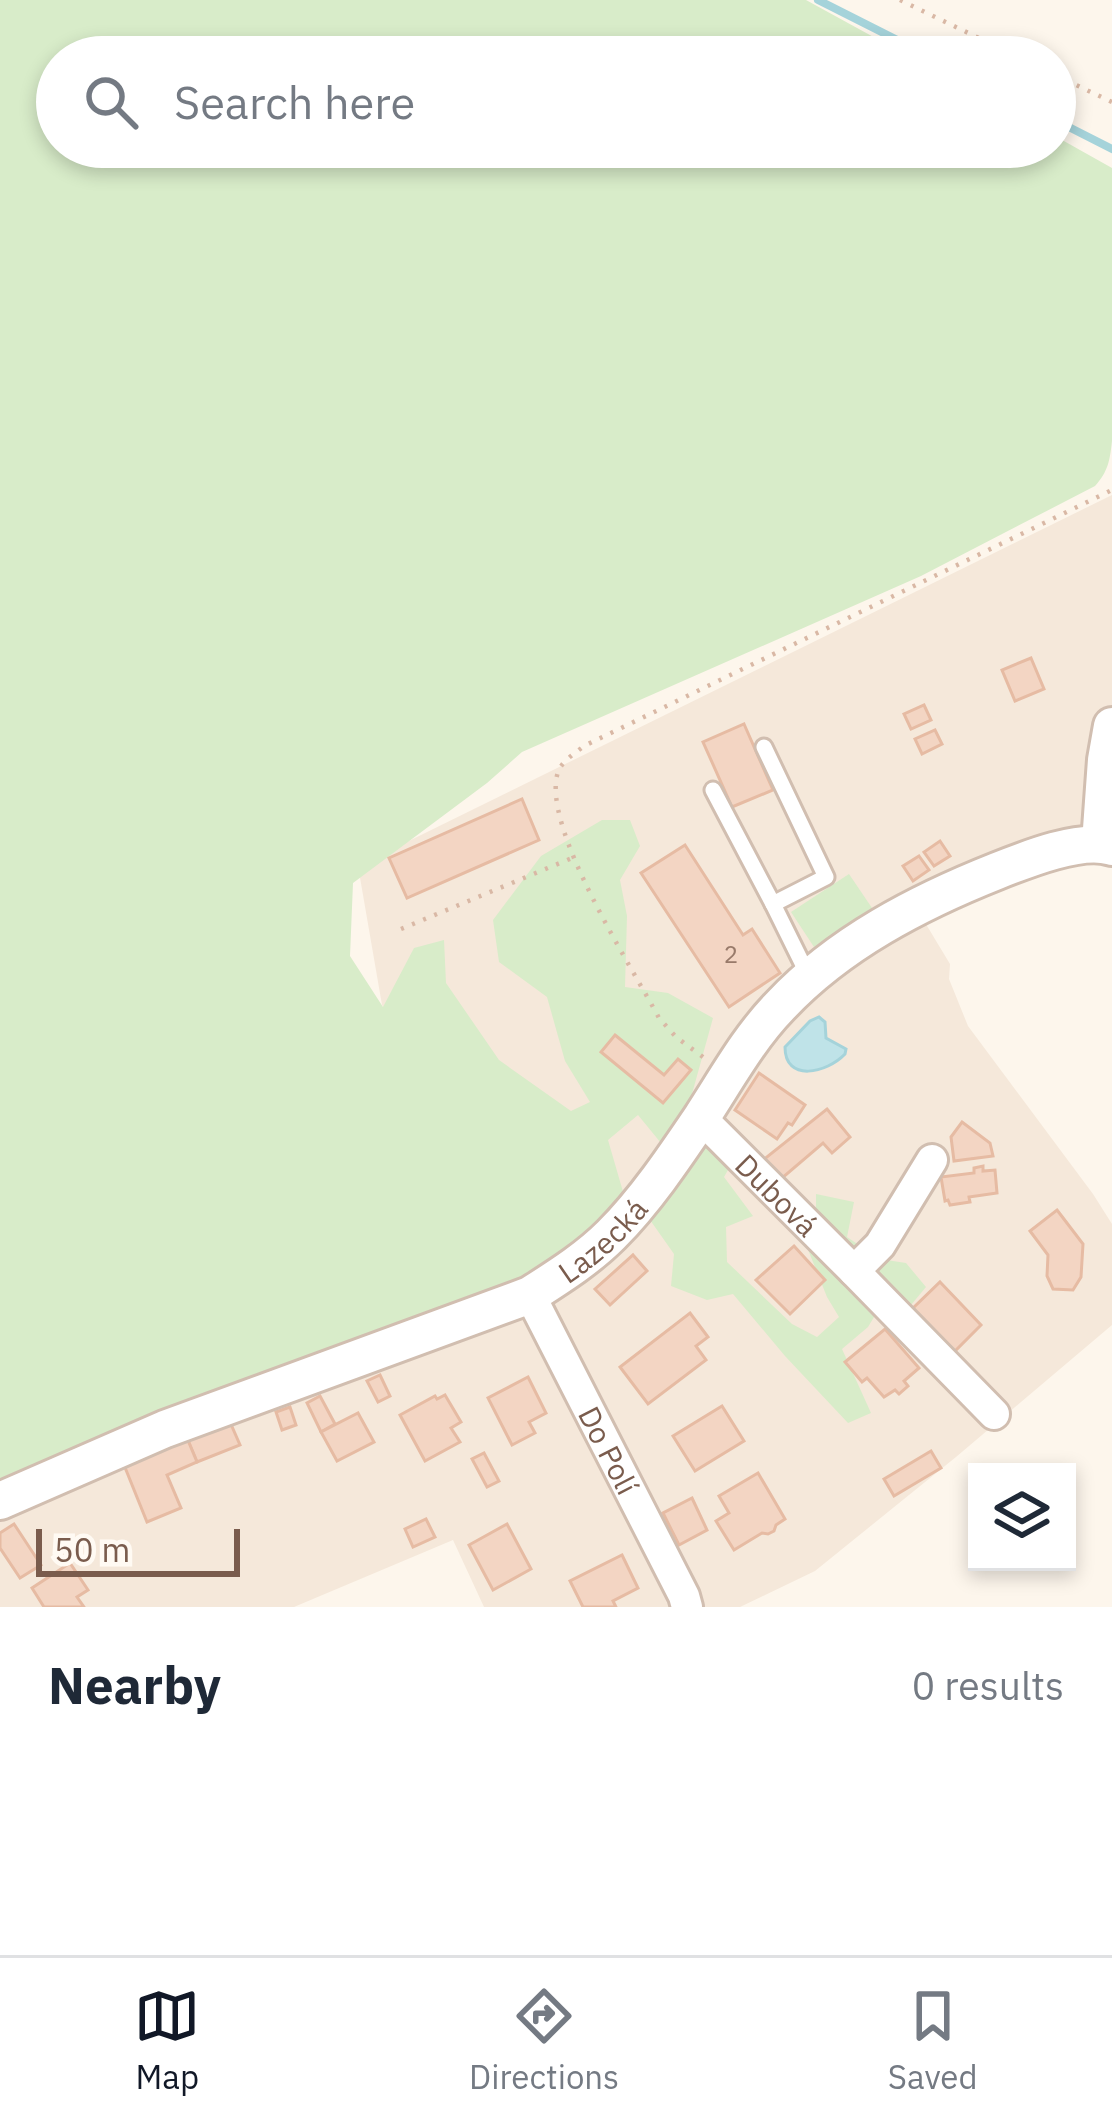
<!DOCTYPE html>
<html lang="en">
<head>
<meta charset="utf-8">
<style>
	body { margin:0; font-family:"IBM Plex Sans",sans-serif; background:#f2f2f3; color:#1f2937 }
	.controls { position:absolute; right:36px; bottom:36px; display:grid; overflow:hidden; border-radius:0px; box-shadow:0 6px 18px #0003 }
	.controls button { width:108px; height:108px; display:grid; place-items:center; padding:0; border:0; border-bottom:3px solid #e0e1e3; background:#fff; color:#1f2937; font:60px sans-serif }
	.scale { position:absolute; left:36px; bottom:30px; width:204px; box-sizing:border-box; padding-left:12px; border:6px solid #7a5c4d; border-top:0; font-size:33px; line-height:42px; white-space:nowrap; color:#7a5c4d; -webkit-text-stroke:9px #fffaf3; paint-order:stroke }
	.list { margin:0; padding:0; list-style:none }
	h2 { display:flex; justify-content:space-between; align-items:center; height:156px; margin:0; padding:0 48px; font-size:51px }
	h2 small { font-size:39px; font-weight:400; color:#747a83 }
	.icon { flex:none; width:66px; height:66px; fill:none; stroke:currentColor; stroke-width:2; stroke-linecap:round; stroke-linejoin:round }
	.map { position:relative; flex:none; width:1112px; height:1607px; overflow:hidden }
	.search { position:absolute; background:#fff; box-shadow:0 6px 18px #0003; left:36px; right:36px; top:36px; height:132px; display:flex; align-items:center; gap:30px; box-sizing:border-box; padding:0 42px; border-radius:66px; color:#747a83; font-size:45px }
	.sheet { height:348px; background:#fff }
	nav { display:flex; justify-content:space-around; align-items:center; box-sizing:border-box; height:168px; border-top:3px solid #e0e1e3; background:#fff; font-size:33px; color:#747a83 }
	nav a { display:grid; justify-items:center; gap:6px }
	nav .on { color:#111827 }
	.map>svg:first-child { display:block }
</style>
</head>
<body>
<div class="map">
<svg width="1112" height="1607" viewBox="0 0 1112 1607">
	<rect width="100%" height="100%" fill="#fdf6ec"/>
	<polygon fill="#f5e8da" points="1112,495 1112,768 1099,844 918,911 950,964 949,979 968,1026 1093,1194 1112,1224 1112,1325 956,1457 815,1571 740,1607 484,1607 453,1540 294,1607 0,1607 0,1508 424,1071 382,1005 358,866"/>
	<g fill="#d8ecc9">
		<path d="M0 0H806L910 57H57V147H1055V136L1112 168V441C1110 460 1108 472 1095 486L921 576 522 752 487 783 353 883 350 956 383 1007 414 948 444 940 446 983 499 1060 571 1111 590 1102 565 1061 547 997 499 962 493 920 541 856 602 820H630L640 846 620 880 627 916 625 987 668 993 713 1018 687 1112 740 1149 724 1177 753 1216 726 1227 727 1262 792 1324 817 1337 839 1317 827 1297 807 1247 816 1222V1194L854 1202 847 1237 880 1259 906 1263 926 1287 906 1311 888 1294 868 1327 842 1349 871 1413 848 1423 785 1356 733 1294 707 1300 671 1286 674 1254 643 1210 679 1165 638 1115 608 1140 626 1202 552 1268 0 1492Z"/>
		<polygon points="849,874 872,908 814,947 791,912"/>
	</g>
	<path fill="#bfe3e8" stroke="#a5d3da" stroke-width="3" d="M819 1017 825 1022 826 1038 846 1049 845 1054C827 1073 785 1083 785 1047L810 1021Z"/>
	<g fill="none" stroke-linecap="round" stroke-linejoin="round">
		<g stroke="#a5d3da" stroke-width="8">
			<polyline points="818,0 931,57"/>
			<polyline points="1055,120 1112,149"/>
		</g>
	</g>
	<g fill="#f3d5c3" stroke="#e6bba3" stroke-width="3">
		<polygon points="1031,658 1044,689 1015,701 1002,670"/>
		<polygon points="924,705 931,720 911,729 904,714"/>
		<polygon points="744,724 773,790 732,807 703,742"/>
		<polygon points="935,730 942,744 922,754 915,739"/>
		<polygon points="522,799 539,840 407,898 389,858"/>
		<polygon points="940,841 950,856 934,866 924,852"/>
		<polygon points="685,845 743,935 752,929 780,973 729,1007 641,873"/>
		<polygon points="919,856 929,870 913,881 903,866"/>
		<polygon points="615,1035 664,1075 678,1059 691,1070 663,1103 601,1052"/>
		<polygon points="759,1073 805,1105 792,1125 788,1123 777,1139 735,1110"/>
		<polygon points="827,1109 850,1137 832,1153 823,1143 781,1179 763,1160"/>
		<polygon points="962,1122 990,1143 993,1156 954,1161 951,1137"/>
		<polygon points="983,1166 983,1171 995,1170 997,1193 969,1197 970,1202 950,1205 948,1200 945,1201 941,1177 974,1173 974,1168"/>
		<polygon points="1057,1210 1083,1244 1081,1277 1073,1290 1053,1289 1047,1276 1048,1255 1030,1231"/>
		<polygon points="794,1246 825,1280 790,1314 756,1280"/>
		<polygon points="633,1255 647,1271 610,1305 595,1289"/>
		<polygon points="940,1282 981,1325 953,1353 911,1310"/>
		<polygon points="690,1313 708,1337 696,1346 706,1360 648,1404 620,1367"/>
		<polygon points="885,1329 919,1368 904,1381 908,1386 899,1394 895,1390 884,1397 867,1378 862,1382 845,1362"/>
		<polygon points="380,1375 390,1396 378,1402 367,1381"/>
		<polygon points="528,1377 546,1413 529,1422 535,1433 512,1445 488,1398"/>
		<polygon points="445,1395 461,1422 451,1428 460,1442 425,1461 400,1415 435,1396 437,1399"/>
		<polygon points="320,1396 335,1424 321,1432 307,1403"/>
		<polygon points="722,1406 744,1441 695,1471 673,1436"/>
		<polygon points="290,1407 296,1425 282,1430 276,1412"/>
		<polygon points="358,1413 374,1442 337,1461 321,1432"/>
		<polygon points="230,1422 240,1445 197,1462 187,1438"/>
		<polygon points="187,1438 197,1462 167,1475 181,1508 147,1522 122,1460"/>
		<polygon points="931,1451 941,1468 894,1496 884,1479"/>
		<polygon points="484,1453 499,1481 487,1487 472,1459"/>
		<polygon points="758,1473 785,1519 776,1525 774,1531 768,1534 762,1533 734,1550 716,1521 729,1513 719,1496"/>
		<polygon points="692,1498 707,1530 679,1545 663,1513"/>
		<polygon points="426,1519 435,1537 413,1547 405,1529"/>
		<polygon points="14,1524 41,1565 20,1578 0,1548 0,1533"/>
		<polygon points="507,1524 531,1569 493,1590 469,1545"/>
		<polygon points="622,1555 638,1588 613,1601 616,1607 583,1607 570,1581"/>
		<polygon points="70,1563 88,1590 77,1597 84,1607 44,1607 32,1588"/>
	</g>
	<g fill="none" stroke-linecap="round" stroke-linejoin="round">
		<g stroke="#d1beb0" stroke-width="21">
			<g id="service">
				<polyline points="764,747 826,877 773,904 809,977"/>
				<polyline points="713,790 773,904"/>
			</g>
		</g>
		<g stroke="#d1beb0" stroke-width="36">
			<g id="minor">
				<path id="s1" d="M701 1118 854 1271 880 1245 932 1160"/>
				<polyline points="854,1271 994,1414"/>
				<path id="s2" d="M530 1295 684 1596 687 1607"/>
			</g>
		</g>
		<g stroke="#d1beb0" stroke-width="42">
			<g id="tertiary">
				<polyline points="1100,843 1106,760 1112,726"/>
				<path id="s3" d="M0 1501 165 1429 530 1295C558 1277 587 1259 611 1235 645 1201 674 1158 701 1118 726 1080 748 1039 780 1006 839 943 919 902 997 871 1027 859 1082 837 1112 847"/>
			</g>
		</g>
		<g stroke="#d9b8a5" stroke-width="4.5" stroke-dasharray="3 9" stroke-linecap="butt">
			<polyline points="900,0 1018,57"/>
			<polyline points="1055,75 1112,102"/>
			<polyline points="401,929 572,858"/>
			<path d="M703 1057 676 1037 659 1018C632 967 540 826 558 772 562 761 574 754 584 746L1112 490"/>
		</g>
		<use href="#service" stroke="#fff" stroke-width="15"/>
		<use href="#minor" stroke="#fff" stroke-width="30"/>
		<use href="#tertiary" stroke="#fff" stroke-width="36"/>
	</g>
	<g text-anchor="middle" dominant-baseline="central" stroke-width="9" stroke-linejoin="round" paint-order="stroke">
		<g font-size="24" fill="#987a6a">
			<text x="731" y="954">2</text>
		</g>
		<g font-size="30" fill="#7a5c4d" stroke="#fffaf3">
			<text stroke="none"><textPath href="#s1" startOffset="108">Dubová</textPath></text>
			<text stroke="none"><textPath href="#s3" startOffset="660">Lazecká</textPath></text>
			<text stroke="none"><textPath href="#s2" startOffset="174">Do Polí</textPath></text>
		</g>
	</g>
</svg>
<div class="controls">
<button><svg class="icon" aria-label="layers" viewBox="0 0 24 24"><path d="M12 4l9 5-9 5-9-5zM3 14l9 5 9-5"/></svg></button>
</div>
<div class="scale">50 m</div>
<div class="search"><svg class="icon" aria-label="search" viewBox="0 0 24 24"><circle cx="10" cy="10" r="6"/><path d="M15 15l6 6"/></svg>Search here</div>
</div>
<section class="sheet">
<h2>Nearby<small>0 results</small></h2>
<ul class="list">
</ul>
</section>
<nav>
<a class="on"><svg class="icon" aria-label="map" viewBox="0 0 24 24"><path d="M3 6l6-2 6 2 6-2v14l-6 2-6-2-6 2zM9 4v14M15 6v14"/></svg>Map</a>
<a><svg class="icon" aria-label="directions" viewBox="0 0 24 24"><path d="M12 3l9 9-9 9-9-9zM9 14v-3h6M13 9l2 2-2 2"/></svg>Directions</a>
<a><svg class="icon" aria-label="saved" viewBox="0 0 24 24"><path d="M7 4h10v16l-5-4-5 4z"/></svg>Saved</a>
</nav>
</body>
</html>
